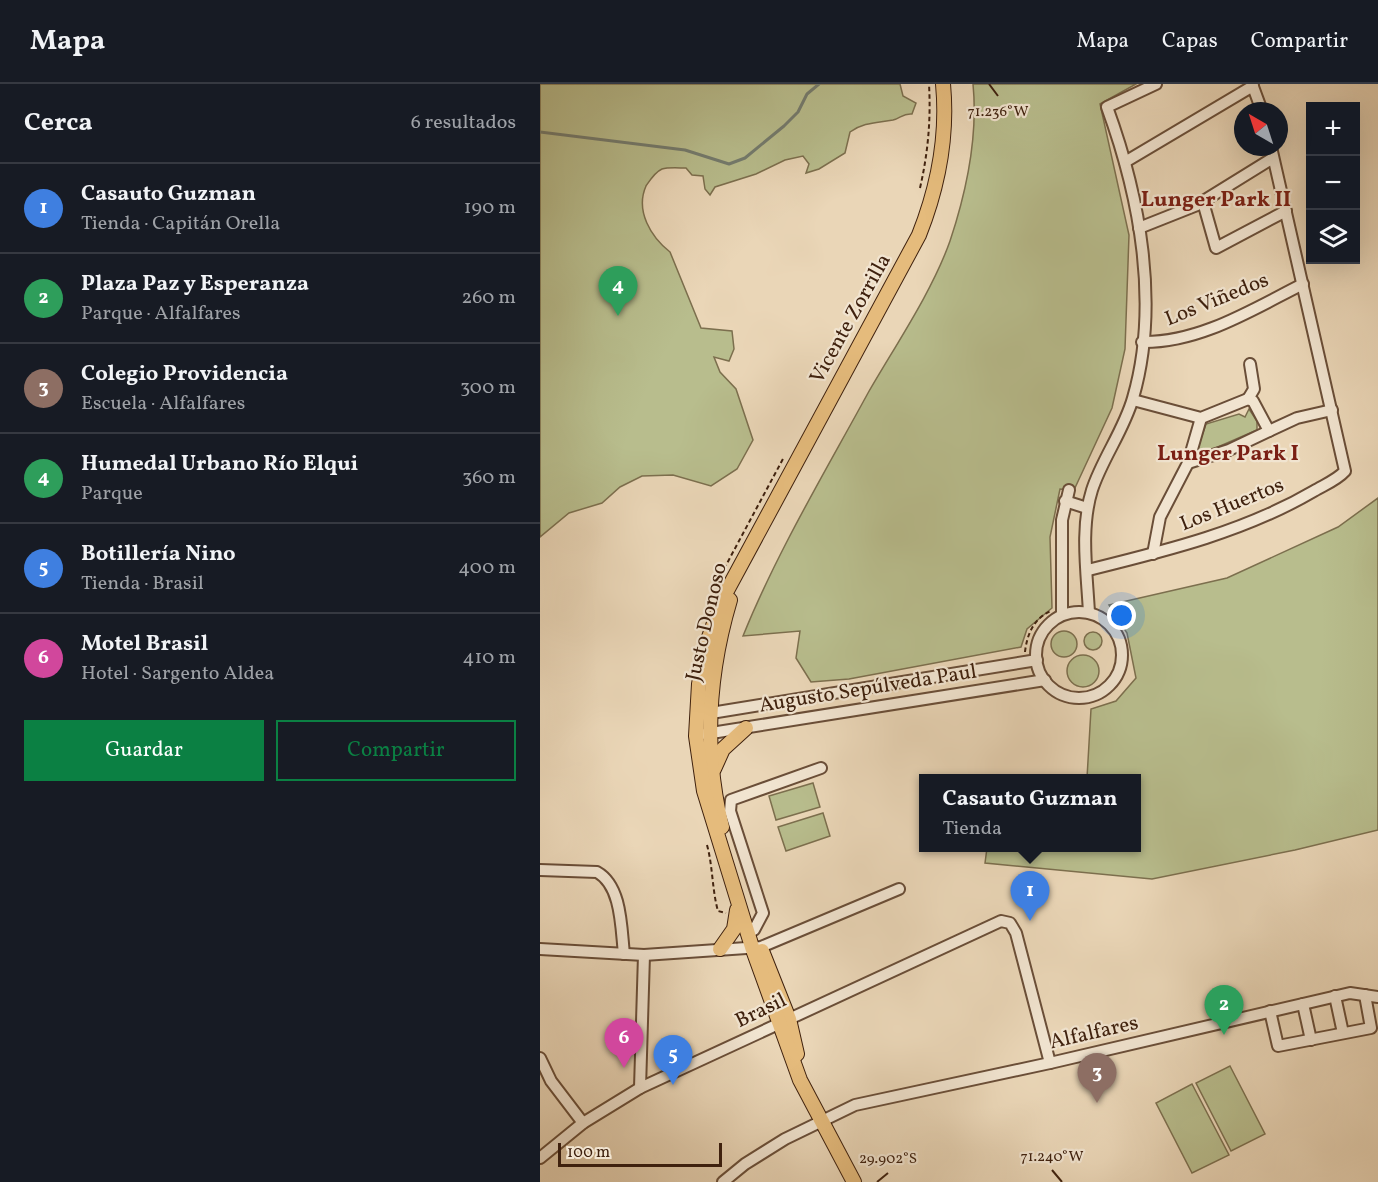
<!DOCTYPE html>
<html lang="es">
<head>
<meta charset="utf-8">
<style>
	body { margin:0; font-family:Vollkorn,serif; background:#242831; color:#f1f3f6 }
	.controls { position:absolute; right:18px; top:18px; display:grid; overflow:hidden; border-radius:0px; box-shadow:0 6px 24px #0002 }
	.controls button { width:54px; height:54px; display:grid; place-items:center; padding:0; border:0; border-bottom:2px solid #363941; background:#171b24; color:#f1f3f6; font:30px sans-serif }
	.compass { position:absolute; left:694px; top:18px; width:54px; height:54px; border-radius:50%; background:#171b24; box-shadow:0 6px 24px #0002; rotate:321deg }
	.scale { position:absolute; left:18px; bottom:15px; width:164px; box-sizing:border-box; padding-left:6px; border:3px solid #3f210e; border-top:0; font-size:16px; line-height:21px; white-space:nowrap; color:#3f210e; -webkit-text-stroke:4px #f1e4d0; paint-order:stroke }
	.you { position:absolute; left:582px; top:532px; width:21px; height:21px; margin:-15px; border:4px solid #fff; border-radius:50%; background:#1a73e8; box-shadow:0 0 0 9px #1a73e833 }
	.badge { display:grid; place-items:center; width:39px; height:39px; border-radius:50%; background:#0b8043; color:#fff; font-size:20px; font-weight:700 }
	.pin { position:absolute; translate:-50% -50px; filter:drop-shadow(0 2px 3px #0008) }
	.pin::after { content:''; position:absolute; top:32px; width:21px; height:18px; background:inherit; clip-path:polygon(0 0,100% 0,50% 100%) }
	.popup { position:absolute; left:379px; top:690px; width:222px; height:78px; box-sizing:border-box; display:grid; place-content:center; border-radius:0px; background:#171b24; filter:drop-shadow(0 2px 4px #0005); font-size:20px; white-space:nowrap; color:#9ea1a6 }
	.popup b { font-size:22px; color:#f1f3f6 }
	.popup::after { content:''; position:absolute; left:50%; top:100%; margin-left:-12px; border:12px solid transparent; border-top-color:#171b24 }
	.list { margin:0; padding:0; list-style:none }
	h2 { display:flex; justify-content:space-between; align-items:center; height:78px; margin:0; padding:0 24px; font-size:26px }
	h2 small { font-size:20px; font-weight:400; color:#9ea1a6 }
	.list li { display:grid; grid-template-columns:39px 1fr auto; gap:18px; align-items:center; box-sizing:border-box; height:90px; padding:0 24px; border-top:2px solid #363941 }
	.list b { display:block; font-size:22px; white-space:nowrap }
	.list p { margin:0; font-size:20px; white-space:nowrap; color:#9ea1a6 }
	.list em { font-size:20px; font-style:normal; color:#9ea1a6 }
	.actions { display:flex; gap:12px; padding:18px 24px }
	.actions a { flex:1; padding:14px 0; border:2px solid #0b8043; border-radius:0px; text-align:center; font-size:21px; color:#0b8043 }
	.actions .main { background:#0b8043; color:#fff }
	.icon { flex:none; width:33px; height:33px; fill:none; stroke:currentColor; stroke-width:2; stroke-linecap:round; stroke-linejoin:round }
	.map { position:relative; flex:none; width:838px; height:1098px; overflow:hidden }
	header { display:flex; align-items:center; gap:36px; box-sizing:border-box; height:84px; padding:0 30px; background:#171b24; border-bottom:2px solid #363941 }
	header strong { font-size:28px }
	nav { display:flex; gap:33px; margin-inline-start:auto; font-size:21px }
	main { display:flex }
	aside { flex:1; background:#171b24 }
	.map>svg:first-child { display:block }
</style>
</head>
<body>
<header>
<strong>Mapa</strong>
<nav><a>Mapa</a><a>Capas</a><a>Compartir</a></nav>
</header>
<main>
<aside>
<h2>Cerca<small>6 resultados</small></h2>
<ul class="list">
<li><span class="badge" style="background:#3f7fe0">1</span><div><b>Casauto Guzman</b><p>Tienda · Capitán Orella</p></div><em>190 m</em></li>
<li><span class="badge" style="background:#2e9e5b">2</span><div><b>Plaza Paz y Esperanza</b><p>Parque · Alfalfares</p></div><em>260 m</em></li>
<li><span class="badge" style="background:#8d6e63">3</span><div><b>Colegio Providencia</b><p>Escuela · Alfalfares</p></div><em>300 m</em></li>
<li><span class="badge" style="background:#2e9e5b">4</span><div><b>Humedal Urbano Río Elqui</b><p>Parque</p></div><em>360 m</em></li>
<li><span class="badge" style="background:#3f7fe0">5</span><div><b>Botillería Nino</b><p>Tienda · Brasil</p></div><em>400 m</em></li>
<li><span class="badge" style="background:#d1479c">6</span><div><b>Motel Brasil</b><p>Hotel · Sargento Aldea</p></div><em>410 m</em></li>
</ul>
<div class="actions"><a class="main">Guardar</a><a>Compartir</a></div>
</aside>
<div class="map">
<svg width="838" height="1098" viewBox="0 0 838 1098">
	<rect width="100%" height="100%" fill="#ead6b7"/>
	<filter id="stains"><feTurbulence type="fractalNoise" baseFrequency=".00333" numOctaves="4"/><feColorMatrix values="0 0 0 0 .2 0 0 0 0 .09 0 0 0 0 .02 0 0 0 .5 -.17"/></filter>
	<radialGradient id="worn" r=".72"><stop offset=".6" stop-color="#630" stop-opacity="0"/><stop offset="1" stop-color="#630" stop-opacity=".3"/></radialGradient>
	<g fill="#b8bd8d" stroke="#7c6f4e" stroke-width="1.5">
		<path d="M0 0H360L363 12 376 19 372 30C363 29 361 34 353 36 337 39 324 38 310 48L305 69 279 85 266 89 269 80 263 72 245 76 216 90 175 103 170 111 165 105 163 92 152 91 146 84C139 84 128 83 122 85 115 88 110 96 106 102 95 127 111 153 130 168L161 244 192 247 194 265 189 277 174 273 180 288 196 305 213 356 197 385 171 402 133 391 102 392 80 403 62 419 29 429 0 453Z"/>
		<path d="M433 0H596L560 20 589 151 585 265 572 324 534 406 520 405 510 453 512 524 487 545 481 563 309 595 271 598 256 574 260 547 203 552C237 468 285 388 328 309 355 262 392 208 410 157 426 109 438 51 433 0Z"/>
		<polygon points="709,325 717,337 717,346 664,369 657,366 666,340 699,330 705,333"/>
		<polygon points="838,414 838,746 755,766 612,795 445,779 447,764 596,764 596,694 547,694 551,625 576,617 596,594 587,549 569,521 687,494 798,443"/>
		<circle cx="524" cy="560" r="13"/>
		<circle cx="553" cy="557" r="9"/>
		<circle cx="543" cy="587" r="16"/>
		<polygon points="273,699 280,723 236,736 229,712"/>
		<polygon points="283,729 290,752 246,767 238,743"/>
		<polygon points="690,982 725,1050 691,1067 656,999"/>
		<polygon points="652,1000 689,1071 652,1089 616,1019"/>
	</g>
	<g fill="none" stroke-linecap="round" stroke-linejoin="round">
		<polyline stroke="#747c6f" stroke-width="3" points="0,48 145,66 189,80 205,74 244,42 258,28 267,10 279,0"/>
		<g stroke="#6a4e38" stroke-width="14">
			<g id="minor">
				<polyline points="712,0 722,27"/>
				<polyline points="585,78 713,2"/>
				<polyline points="663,118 676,164 746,127"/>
				<polyline points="599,144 657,121 733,74"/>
				<path d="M602 258C660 259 713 225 763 200"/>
				<polyline points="708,315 714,305 710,280"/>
				<polyline points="593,316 661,334 708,315 713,317 729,347 757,334 792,326"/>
				<polyline points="648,379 689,366 729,347"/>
				<polyline points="525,417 547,424"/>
				<polyline points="613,470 620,433 648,379 661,334"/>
				<path d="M548 486C625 467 704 448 774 407 784 401 797 396 805 387L731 63"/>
				<circle cx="539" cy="571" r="43"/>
				<path d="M549 529C547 489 540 444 552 406 562 375 584 346 593 314 620 221 600 113 567 23L616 0"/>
				<polyline points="522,531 522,436 529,406"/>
				<polyline points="165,630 497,576"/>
				<polyline points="165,650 505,596"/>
				<path d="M0 786 57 788C82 802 81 844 84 870"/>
				<polyline points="214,846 223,829 190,727 191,716 281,684"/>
				<polyline points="0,865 104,871 221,863 359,805"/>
				<polyline points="795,912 803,949"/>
				<polyline points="763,920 771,956"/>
				<polyline points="730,927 738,962 831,944 825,911"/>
				<polyline points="0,974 11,997 43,1039"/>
				<polyline points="100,1004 104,871"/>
				<polyline points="0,1074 43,1039 100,1004 461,837 470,839 476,849 510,979"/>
				<polyline points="183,1098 205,1080 245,1055 315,1021 510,979 810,909 838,913"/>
			</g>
		</g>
		<g stroke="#3f210e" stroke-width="16">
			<g id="major">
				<polyline points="174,685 183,665 206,644"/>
				<path d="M182 743C163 667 168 590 190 516"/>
				<polyline points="180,865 194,845 197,826"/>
				<polyline points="222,867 249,935 257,970"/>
				<path d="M314 1098 260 996 212 863 164 707 156 652 159 600 168 556 183 514 379 151C398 103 408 52 403 0"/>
			</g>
		</g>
		<g stroke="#3f210e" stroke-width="2" stroke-dasharray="4.5 3" stroke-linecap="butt">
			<path d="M380 104C388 69 391 36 389 0"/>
			<polyline points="177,498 244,373"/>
			<path d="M485 568C487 550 494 534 511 527"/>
			<path d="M167 761C173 783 172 806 178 827L186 829"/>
		</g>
		<use href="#minor" stroke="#f1e4d0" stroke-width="10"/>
		<use href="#major" stroke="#e5bb7c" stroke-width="14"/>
	</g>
	<path fill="none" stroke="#3f210e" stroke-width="2" d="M449 0 458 12M512 1086 522 1098M337 1098 348 1089"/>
	<g text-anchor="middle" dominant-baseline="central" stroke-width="4.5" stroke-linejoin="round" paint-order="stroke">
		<g font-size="21" fill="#3f210e" stroke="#f1e4d0">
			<text transform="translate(677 216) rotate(-22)">Los Viñedos</text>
			<text transform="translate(311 235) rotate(-61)">Vicente Zorrilla</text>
			<text transform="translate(692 421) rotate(-22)">Los Huertos</text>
			<text transform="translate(167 538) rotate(-77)">Justo Donoso</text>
			<text transform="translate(328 605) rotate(-9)">Augusto Sepúlveda Paul</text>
			<text transform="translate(221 927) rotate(-26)">Brasil</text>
			<text transform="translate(554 949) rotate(-13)">Alfalfares</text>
		</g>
		<g font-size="22" font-weight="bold" fill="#7a1f14" stroke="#f1e4d0">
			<text x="676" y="116">Lunger Park II</text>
			<text x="688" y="370">Lunger Park I</text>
		</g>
	</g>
	<g font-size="15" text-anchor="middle" fill="#3f210e" stroke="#f1e4d0" stroke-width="4.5" stroke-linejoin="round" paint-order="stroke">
		<text x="458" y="32">71.236°W</text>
		<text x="512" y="1077">71.240°W</text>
		<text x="348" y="1079">29.902°S</text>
	</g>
	<rect width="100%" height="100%" filter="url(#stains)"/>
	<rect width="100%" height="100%" fill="url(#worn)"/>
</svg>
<div class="controls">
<button>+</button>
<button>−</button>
<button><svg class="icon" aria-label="layers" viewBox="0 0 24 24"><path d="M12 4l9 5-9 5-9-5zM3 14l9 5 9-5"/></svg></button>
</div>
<svg class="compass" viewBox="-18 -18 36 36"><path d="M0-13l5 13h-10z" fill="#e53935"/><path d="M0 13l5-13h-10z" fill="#9ea1a6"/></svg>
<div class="scale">100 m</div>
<div class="you"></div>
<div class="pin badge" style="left:490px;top:837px;background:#3f7fe0">1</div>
<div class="popup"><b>Casauto Guzman</b>Tienda</div>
<div class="pin badge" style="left:684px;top:951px;background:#2e9e5b">2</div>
<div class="pin badge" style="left:557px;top:1019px;background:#8d6e63">3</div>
<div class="pin badge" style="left:78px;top:232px;background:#2e9e5b">4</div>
<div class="pin badge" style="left:133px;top:1001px;background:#3f7fe0">5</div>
<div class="pin badge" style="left:84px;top:984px;background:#d1479c">6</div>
</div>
</main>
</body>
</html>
